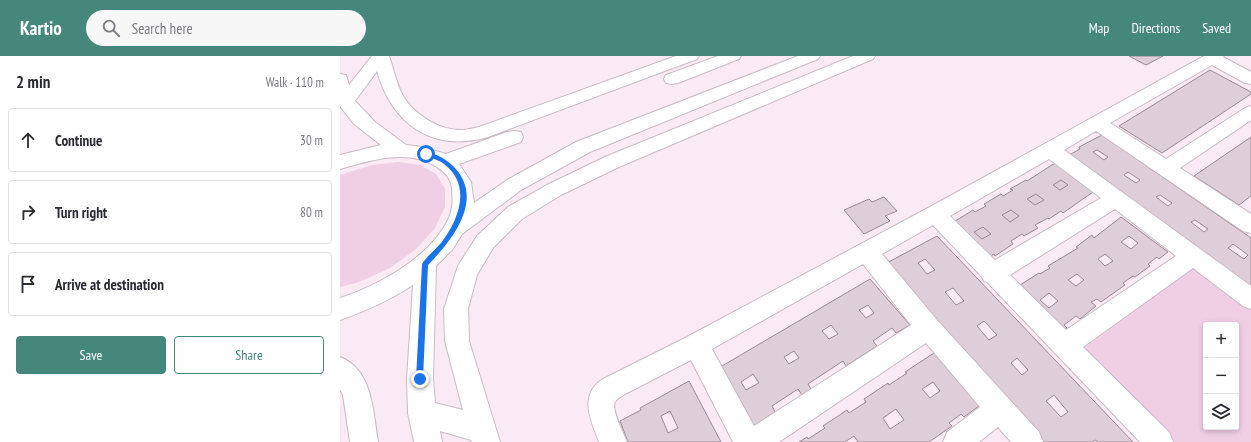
<!DOCTYPE html>
<html lang="en">
<head>
<meta charset="utf-8">
<style>
	body { margin:0; font-family:"PT Sans Narrow",sans-serif; background:#f7f7f7; color:#2b2b33 }
	.controls { position:absolute; right:12px; bottom:12px; display:grid; overflow:hidden; border-radius:4px; box-shadow:0 2px 6px #0003 }
	.controls button { width:36px; height:36px; display:grid; place-items:center; padding:0; border:0; border-bottom:1px solid #e1e1e2; background:#fff; color:#2b2b33; font:20px sans-serif }
	.stop { position:absolute; width:12px; height:12px; margin:-9px; border:3px solid #1a73e8; border-radius:50%; background:#fff }
	.stop.end { background:#1a73e8; border-color:#fff; box-shadow:0 1px 4px #0008 }
	.list { margin:0; padding:0; list-style:none }
	h2 { display:flex; justify-content:space-between; align-items:center; height:52px; margin:0; padding:0 16px; font-size:17px }
	h2 small { font-size:13px; font-weight:400; color:#7c7c81 }
	.list li { display:grid; grid-template-columns:26px 1fr auto; gap:12px; align-items:center; box-sizing:border-box; height:64px; margin:0 8px 8px; padding:0 8px; border:1px solid #e1e1e2; border-radius:4px }
	.list b { display:block; font-size:15px; white-space:nowrap }
	.list em { font-size:13px; font-style:normal; color:#7c7c81 }
	.actions { display:flex; gap:8px; padding:12px 16px }
	.actions a { flex:1; padding:9px 0; border:1px solid #45887b; border-radius:4px; text-align:center; font-size:14px; color:#45887b }
	.actions .main { background:#45887b; color:#fff }
	.icon { flex:none; width:22px; height:22px; fill:none; stroke:currentColor; stroke-width:2; stroke-linecap:round; stroke-linejoin:round }
	.map { position:relative; flex:none; width:911px; height:386px; overflow:hidden }
	header { display:flex; align-items:center; gap:24px; box-sizing:border-box; height:56px; padding:0 20px; background:#45887b; color:#fff }
	header strong { font-size:19px }
	nav { display:flex; gap:22px; margin-inline-start:auto; font-size:14px }
	.search { width:280px; height:36px; background:#f7f7f7; display:flex; align-items:center; gap:10px; box-sizing:border-box; padding:0 14px; border-radius:22px; color:#7c7c81; font-size:15px }
	main { display:flex }
	aside { flex:1; background:#fff }
	.map>svg:first-child { display:block }
</style>
</head>
<body>
<header>
<strong>Kartio</strong>
<div class="search"><svg class="icon" aria-label="search" viewBox="0 0 24 24"><circle cx="10" cy="10" r="6"/><path d="M15 15l6 6"/></svg>Search here</div>
<nav><a>Map</a><a>Directions</a><a>Saved</a></nav>
</header>
<main>
<aside>
<h2>2 min<small>Walk · 110 m</small></h2>
<ul class="list">
<li><svg class="icon" aria-label="ahead" viewBox="0 0 24 24"><path d="M12 20V5M6 11l6-6 6 6"/></svg><div><b>Continue</b></div><em>30 m</em></li>
<li><svg class="icon" aria-label="right" viewBox="0 0 24 24"><path d="M7 20v-9h11M14 6l5 5-5 5"/></svg><div><b>Turn right</b></div><em>80 m</em></li>
<li><svg class="icon" aria-label="arrive" viewBox="0 0 24 24"><path d="M6 21V4h12l-3 4 3 4H6"/></svg><div><b>Arrive at destination</b></div></li>
</ul>
<div class="actions"><a class="main">Save</a><a>Share</a></div>
</aside>
<div class="map">
<svg width="911" height="386" viewBox="0 0 911 386">
	<rect width="100%" height="100%" fill="#f9eaf4"/>
	<g fill="#f0cee4" fill-rule="evenodd">
		<polygon points="58,106 80,109 96,118 105,133 105,151 95,172 76,193 50,212 19,226 0,231 0,119 32,109"/>
		<path d="M854 210 911 254V386H834L740 295ZM866 269H896V371H866Z"/>
	</g>
	<g fill="#ddced7" stroke="#998b94" fill-rule="evenodd">
		<polygon points="789,0 823,0 806,9"/>
		<polygon points="870,14 911,36 911,38 822,97 779,70"/>
		<path d="M762 79 911 182V233L788 142 789 141 785 140 773 131 774 130 729 99 740 93 739 91ZM757 94 768 101 764 104 753 96ZM788 116 800 124 796 127 784 119ZM820 139 832 147 828 150 816 141ZM855 164 868 173 864 176 851 166ZM893 188 908 199 904 203 888 192Z"/>
		<polygon points="911,81 911,140 899,149 854,120"/>
		<polygon points="715,107 753,136 723,157 721,155 709,163 708,162 695,169 698,172 684,180 682,178 671,185 673,188 655,200 654,198 649,201 609,169 633,154 635,156 646,150 644,148 661,138 663,140 673,134 670,133 686,124 687,125"/>
		<polygon points="721,124 728,129 720,134 713,129"/>
		<polygon points="696,138 704,144 695,149 687,143"/>
		<polygon points="544,141 557,155 545,160 550,165 524,178 504,154 529,143 532,146"/>
		<polygon points="671,154 679,160 670,166 662,159"/>
		<path d="M781 161 828 196 819 203 817 201 808 208 810 210 795 221 793 220 783 227 785 229 761 246 757 243 751 246 756 250 740 263 736 260 724 269 727 272 721 277 685 243 691 239 680 229 699 217 700 218 710 212 708 210 738 192 736 191 752 179 754 182ZM789 180 798 187 791 193 781 186ZM765 198 773 205 765 210 758 203ZM737 218 744 224 736 230 728 224ZM709 237 718 245 709 252 700 244Z"/>
		<polygon points="643,171 651,178 642,183 634,176"/>
		<path d="M597 180 793 386H758L756 384 752 386H697L543 209ZM585 203 595 214 587 218 578 207ZM613 232 624 245 616 249 605 236ZM644 265 657 279 649 284 637 270ZM677 302 688 314 682 319 671 307ZM714 339 728 356 721 361 706 345Z"/>
		<path d="M530 223 570 269 556 277 552 272 533 285 537 290 506 310 503 305 468 328 471 333 462 339 458 333 432 350 435 356 412 371 377 313ZM528 249 534 257 526 262 519 254ZM491 269 498 278 489 283 482 275ZM454 295 459 302 449 308 444 301ZM413 318 419 327 406 334 401 326Z"/>
		<path d="M594 297 639 350 624 361 621 358 609 367 612 370 589 386H518L514 380 505 386H459L467 381 468 383 485 372 483 370 507 354 509 357 526 346 524 343 548 327 549 329 567 317 565 316ZM593 326 600 335 590 342 582 333ZM556 353 564 364 550 373 543 362Z"/>
		<path d="M349 325 381 386H288L280 365 301 354 300 352ZM330 355 338 372 328 377 321 360Z"/>
	</g>
	<g fill="none" stroke-linecap="round" stroke-linejoin="round">
		<g stroke="#c9bbc4" stroke-width="2">
			<g id="minor">
				<path d="M32 0H49C54 14 57 31 65 43 77 60 100 74 120 74 127 74 133 72 139 71L336 0H359L357 3 148 81C92 97 52 68 37 15L15 45 35 66 66 89 82 91 106 98 167 76 174 75 181 76 183 81 181 86 119 108 131 126 134 147 167 124 236 86 458 0H480L478 3 250 96 181 134 122 178 112 194 96 210 93 323 95 347 123 354 105 285 104 253 118 210 137 180 168 151 207 129 265 101 513 0H535L533 3 279 111 221 139 182 163 153 192 137 219 128 253 129 285 160 386H132L131 384 100 375 102 386H74L68 357 67 323 73 229C50 244 26 255 0 264V242C38 230 88 202 107 166 113 155 113 145 112 133 111 123 106 117 97 111 69 92 30 104 0 113V99L41 89 14 68 0 50V18L6 19 9 29Z"/>
				<polygon points="378,0 401,0 399,3 338,27 332,28 326,27 324,23 326,19"/>
				<path d="M864 0H884L883 1 911 16V28L905 27 872 9 770 67 826 103 905 52 911 50V64L840 112 911 158V177L903 175 756 75 724 94 911 230V253L903 250 853 212 743 291 829 376 833 386H800L647 226 644 225 642 221 593 169 542 198 597 264 699 376 703 386H671L658 371 639 386H603L607 376 640 351 586 287 439 386H393L351 304 285 338C282 340 276 343 275 346 271 354 284 378 287 386H259C251 364 238 339 263 323L347 281 588 152ZM709 103 761 142 655 204 610 160ZM775 153 836 200 726 274 670 219ZM523 208 571 269 414 370 372 293Z"/>
				<path d="M0 301C33 314 33 356 38 386H10L3 339 0 334Z"/>
			</g>
		</g>
		<use href="#minor" fill="#fff" fill-rule="evenodd"/>
	</g>
	<path fill="#1a73e8" d="M85 96C93 96 106 103 112 109 146 141 114 182 88 209L83 323 80 327 76 323 82 208C87 200 95 194 101 187 119 164 132 129 104 108 99 104 91 102 85 99Z"/>
</svg>
<div class="controls">
<button>+</button>
<button>−</button>
<button><svg class="icon" aria-label="layers" viewBox="0 0 24 24"><path d="M12 4l9 5-9 5-9-5zM3 14l9 5 9-5"/></svg></button>
</div>
<div class="stop" style="left:86px;top:98px"></div>
<div class="stop end" style="left:80px;top:323px"></div>
</div>
</main>
</body>
</html>
